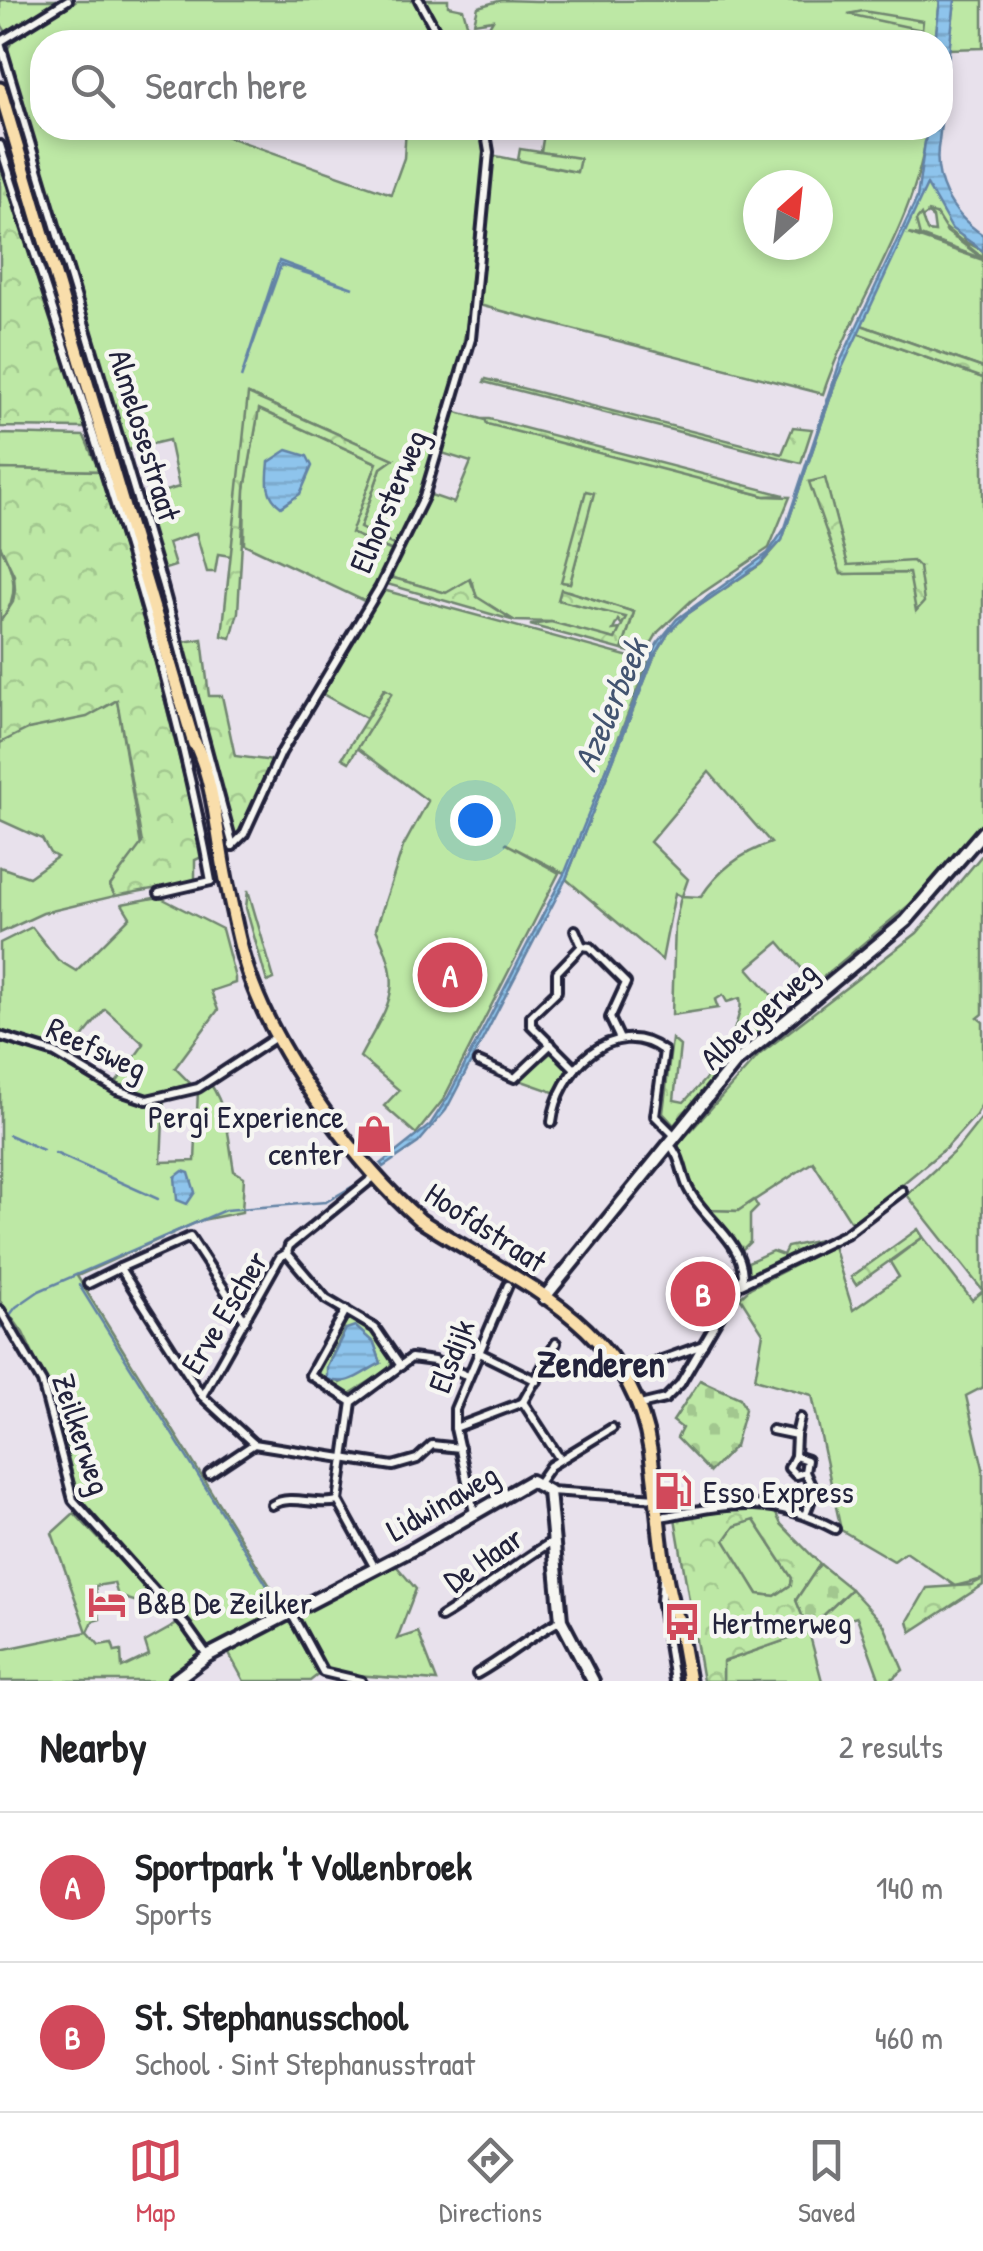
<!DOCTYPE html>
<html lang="en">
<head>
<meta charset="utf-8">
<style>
	body { margin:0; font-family:"Patrick Hand",sans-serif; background:#f2f2f2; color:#202124 }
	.compass { position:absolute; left:743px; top:170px; width:90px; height:90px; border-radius:50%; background:#fff; box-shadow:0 5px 15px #0003; rotate:27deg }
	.you { position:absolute; left:475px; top:820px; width:35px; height:35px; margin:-25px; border:8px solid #fff; border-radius:50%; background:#1a73e8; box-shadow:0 0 0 15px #1a73e833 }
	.badge { display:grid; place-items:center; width:65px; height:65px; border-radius:50%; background:#d1495b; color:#fff; font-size:32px; font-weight:700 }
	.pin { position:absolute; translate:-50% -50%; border:5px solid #fff; box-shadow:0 2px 10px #0006 }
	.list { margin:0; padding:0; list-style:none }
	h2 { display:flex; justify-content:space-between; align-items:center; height:130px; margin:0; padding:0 40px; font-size:42px }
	h2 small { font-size:32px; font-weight:400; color:#757577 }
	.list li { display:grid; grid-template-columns:65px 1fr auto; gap:30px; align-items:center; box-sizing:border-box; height:150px; padding:0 40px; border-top:2px solid #e0e0e0 }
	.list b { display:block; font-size:38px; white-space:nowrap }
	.list p { margin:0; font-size:32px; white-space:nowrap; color:#757577 }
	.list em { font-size:32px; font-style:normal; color:#757577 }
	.icon { flex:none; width:55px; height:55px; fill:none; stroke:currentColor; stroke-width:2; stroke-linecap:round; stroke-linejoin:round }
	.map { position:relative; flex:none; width:983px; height:1681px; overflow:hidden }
	.search { position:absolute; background:#fff; box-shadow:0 5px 15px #0003; left:30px; right:30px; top:30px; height:110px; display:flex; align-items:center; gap:25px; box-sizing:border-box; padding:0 35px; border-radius:40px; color:#757577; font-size:38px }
	.sheet { height:430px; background:#fff }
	nav { display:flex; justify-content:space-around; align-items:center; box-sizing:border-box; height:140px; border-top:2px solid #e0e0e0; background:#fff; font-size:28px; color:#757577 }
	nav a { display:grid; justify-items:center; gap:5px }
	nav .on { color:#d1495b }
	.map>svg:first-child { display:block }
</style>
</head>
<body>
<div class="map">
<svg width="983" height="1681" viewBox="0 0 983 1681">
	<defs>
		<pattern id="forest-crowns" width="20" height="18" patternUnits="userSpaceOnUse" patternTransform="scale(2.5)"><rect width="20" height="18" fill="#bde8a5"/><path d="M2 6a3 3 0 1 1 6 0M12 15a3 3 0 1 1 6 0" fill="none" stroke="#a2c78f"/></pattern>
		<pattern id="cemetery-stones" width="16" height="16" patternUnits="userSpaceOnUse" patternTransform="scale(2.5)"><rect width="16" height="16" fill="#bde8a5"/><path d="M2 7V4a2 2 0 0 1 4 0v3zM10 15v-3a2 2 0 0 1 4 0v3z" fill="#a2c78f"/></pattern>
		<pattern id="water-rules" width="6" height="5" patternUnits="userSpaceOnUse" patternTransform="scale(2.5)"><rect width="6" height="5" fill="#8ec4ec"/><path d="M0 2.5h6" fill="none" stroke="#7aa8cb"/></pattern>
	</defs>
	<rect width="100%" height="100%" fill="#e8e1ec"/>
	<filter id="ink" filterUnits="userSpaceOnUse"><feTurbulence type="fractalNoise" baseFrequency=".01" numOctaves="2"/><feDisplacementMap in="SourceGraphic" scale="20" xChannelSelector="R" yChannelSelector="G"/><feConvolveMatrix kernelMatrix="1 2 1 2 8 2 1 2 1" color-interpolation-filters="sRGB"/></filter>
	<g filter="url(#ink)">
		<g fill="#bde8a5" stroke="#708570" stroke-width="2.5" fill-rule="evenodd">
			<polygon points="0,0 56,0 6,32 0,23"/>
			<path d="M77 0H415L438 42H42V128H203L391 194 404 158 406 128H481C486 161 482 194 479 227 470 337 446 448 397 547L360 528 381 468 393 459 249 394 231 556 218 554 215 572H207L196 533 168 543 175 566 162 570 141 498 179 487 169 440 127 450 7 50 13 40Z"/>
			<polygon points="421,0 448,0 448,6 463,9 468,27 453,42 445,42"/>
			<polygon points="502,0 536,1 940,0 935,42 528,42 525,34 522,42 460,42 471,29 490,25 493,20 474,23 478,7"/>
			<polygon points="955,0 983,0 983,48 949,49"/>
			<path d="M514 128H927C918 222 852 305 823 394L479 305 491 155 576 172 580 159 541 152 544 133ZM758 185H818V245H758Z"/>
			<polygon points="927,183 966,242 983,251 983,258 928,214 917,221 920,236 908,234 983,260 983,368 861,325"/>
			<path d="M857 333 983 378V824L939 880 815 984 779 942 748 968 783 1008 736 1052C726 1032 744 1017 740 998L727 1002 723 995 715 1000 718 1008 672 1015 675 925 681 896 675 893 662 960 566 879 654 657 669 632 686 615 761 564 782 540 836 381ZM825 479 848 566 919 567 909 573 841 574 810 482ZM709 772 771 843C741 853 718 870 701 897L682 896 688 879 650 842Z"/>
			<polygon points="259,408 377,463 352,532 395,552 366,602 244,544 245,489"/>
			<path d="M453 411 764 496 790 497 769 548 692 600 658 632 644 656 622 650 634 612 568 591 559 600 626 617 622 625 618 620 613 630 620 629 615 640 551 622 515 621 476 597 473 583 446 593 390 577 428 494 454 503 471 462 442 453ZM586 492 593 494 570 583 562 582Z"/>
			<polygon points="0,434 84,436 99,471 0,469"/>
			<path d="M0 545C15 574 21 595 0 622Z"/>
			<path d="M383 590 648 662 566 874 505 843 559 873 443 1100 416 1134 384 1106 399 1090 360 1057C389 1002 406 990 376 929L403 847 428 801 357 748 391 693 384 689 366 718 319 692Z"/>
			<path d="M117 700 141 846 110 886 115 896 43 913 0 933V867L29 877 57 857 50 853 42 839 0 820V743C25 719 80 727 117 700Z"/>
			<polygon points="983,854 983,1014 978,1018 983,1022 983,1102 976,1115 946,1148 853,1225 813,1162 738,1211 707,1210 695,1193 678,1145 760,1054 917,933"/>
			<polygon points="159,897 222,929 235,978 235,983 211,991 218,1010 175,1068 191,1084 146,1095 116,1083 144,1044 105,1009 69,1054 0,1030 0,943 32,927 58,960 76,971 130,917 122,904"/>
			<path d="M0 1037 57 1056 136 1101 164 1100 161 1162 195 1161 198 1090 210 1083C229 1112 228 1138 234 1171L244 1177 242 1212 202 1220 77 1276 285 1610 209 1651 190 1621 79 1503 55 1401 23 1333 0 1301Z"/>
			<polygon points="553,1051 568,1067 556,1093 519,1080"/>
			<polygon points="983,1116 983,1387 966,1396 983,1468 983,1579 955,1586 906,1552 894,1561 841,1530 812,1395 755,1379 763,1333 740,1297 750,1288 833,1246 853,1310 899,1277 890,1262 923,1237 972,1300 983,1291 907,1195 957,1149"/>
			<path d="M348 1318 369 1328 393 1359 388 1370 346 1396 314 1376ZM345 1329 374 1343 381 1363 340 1383 327 1366Z"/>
			<polygon points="74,1513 152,1595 137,1602 118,1596 114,1583 95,1586 100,1619 93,1621 88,1632 99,1645 112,1643 115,1652 121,1651 122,1668 149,1655 145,1642 179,1623 201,1656 168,1681 0,1681 0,1650 87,1632 52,1533"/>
			<polygon points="754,1520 792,1578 791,1585 775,1596 758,1594 724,1540 735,1526"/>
			<polygon points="393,1562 416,1589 397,1639 418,1632 437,1681 329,1673 297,1614"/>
			<polygon points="851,1589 884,1625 903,1670 889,1681 880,1681 857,1617 808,1630"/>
			<polygon points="289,1618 319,1674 310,1681 244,1681 228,1652"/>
			<polygon points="809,1632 822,1681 723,1681 723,1662"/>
		</g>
		<g fill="url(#forest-crowns)" stroke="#708570" stroke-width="2.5" fill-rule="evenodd">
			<polygon points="863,11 923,21 922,30 848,14"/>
			<polygon points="520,149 580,158 577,172 518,160"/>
			<polygon points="0,163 86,427 85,428 0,427"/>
			<polygon points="927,212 936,214 947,232 983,259 920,236 916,221 921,215 927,231 935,232 933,217"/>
			<polygon points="861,325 983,368 983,378 857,333"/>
			<polygon points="486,379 782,454 793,427 812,429 801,463 484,382"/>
			<polygon points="248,394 394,459 381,468 360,528 397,547 395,552 351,533 377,463 259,409 245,489 238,612 231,638 222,636"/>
			<polygon points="485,419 489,419 784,495 765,496 487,424"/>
			<polygon points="0,469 99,471 143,614 204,856 195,860 195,881 115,896 110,886 142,843 117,700 87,717 28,729 0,743 0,622 13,602 15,590 14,575 0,545"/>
			<polygon points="825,478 848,565 913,561 919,567 924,602 916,611 909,573 841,574 809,482"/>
			<polygon points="586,491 594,493 570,583 561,582"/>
			<polygon points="390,577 446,593 470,579 477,597 515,621 387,584"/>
			<polygon points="561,589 634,612 622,650 530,625 551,622 615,639 626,617 558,600"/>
			<polygon points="202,639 209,696 222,696 235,756 273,761 237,841 183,642"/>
			<polygon points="385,689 392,693 349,762 342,758"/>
			<polygon points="248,890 274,979 267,982 246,908"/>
			<polygon points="672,1039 680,1046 674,1100 684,1102 710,1074 714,1076 674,1125 663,1113"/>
			<polygon points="754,1200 758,1207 750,1215 750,1242 742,1250 707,1210 738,1211"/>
			<polygon points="918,1229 923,1237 856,1285 851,1277"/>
			<polygon points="830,1238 748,1278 748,1262 772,1251 783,1255 787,1247"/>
			<path d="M774 1510 781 1524 820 1564 796 1600 809 1632 723 1662V1681H703L675 1518 695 1511ZM754 1520 792 1578 791 1585 775 1596 758 1594 725 1540 735 1526Z"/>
			<polygon points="983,1579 983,1585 911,1632 908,1621 927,1588 971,1585"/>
		</g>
		<g fill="url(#cemetery-stones)" stroke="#708570" stroke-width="2.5">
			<polygon points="700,1380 740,1398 745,1409 735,1446 710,1472 677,1438 682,1428 673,1421"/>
			<polygon points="820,1564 851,1589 808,1630 796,1600"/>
		</g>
		<g fill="url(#water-rules)" stroke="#6383a5" stroke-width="2.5">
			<path d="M940 0H955L939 141C932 179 950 213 983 235V251L952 229 927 185 836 381 782 540 760 564 686 615 669 632 654 657 566 879 446 1110 418 1143 383 1167 381 1164 430 1125 448 1097 566 870 657 644 677 619 768 553 785 528 840 362 917 198 927 128H940V42H935Z"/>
			<polygon points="279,261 353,288 281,265 241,378"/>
			<path d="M287 450 307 456 312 466 300 494 281 507C265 495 267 481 269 462Z"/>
			<polygon points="183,1171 189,1173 195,1192 187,1204 177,1200 175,1177"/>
			<path d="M355 1326 374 1343 381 1363C362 1372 349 1388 327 1379V1367L346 1329Z"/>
		</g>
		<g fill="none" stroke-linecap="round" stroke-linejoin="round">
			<g stroke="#6383a5" stroke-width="2.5">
				<polyline points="9,1135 43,1150"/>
				<polyline points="55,1153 158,1199"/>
				<polyline points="79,1285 281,1608"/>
				<polyline points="0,1328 16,1307 39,1291 225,1210 326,1202 360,1182"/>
			</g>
			<g stroke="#22223b" stroke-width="14">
				<g id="street">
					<polyline points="419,0 442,42"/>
					<polyline points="0,42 163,586 233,846"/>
					<polyline points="0,42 68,0"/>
					<path d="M0 145C76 387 166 633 211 881L159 893"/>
					<polyline points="232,846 244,834 281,753 380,587 424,497 471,339 489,152 485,128"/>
					<polyline points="575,930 582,946"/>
					<polyline points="0,1036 55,1053 117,1090 147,1100 198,1088 276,1037"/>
					<polyline points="478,1062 515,1078 551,1044"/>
					<polyline points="575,1069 531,1025 531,1016 557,991 557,972 582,946 590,947 626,983 610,1018 619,1037"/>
					<path d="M552 1122C558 1071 613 1013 664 1051L655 1116 674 1135"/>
					<polyline points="287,1253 289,1246 375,1176"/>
					<polyline points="88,1284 120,1268"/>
					<polyline points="741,1284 846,1234 902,1191"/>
					<polyline points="0,1310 42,1382 73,1500 187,1627 207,1655"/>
					<polyline points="346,1310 310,1375 352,1402"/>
					<polyline points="478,1352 537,1381"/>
					<polyline points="401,1366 375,1328 326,1299 287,1253 280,1257 202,1396 254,1444 393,1466 417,1459 432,1445 460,1448"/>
					<polyline points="626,1373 703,1345"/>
					<polyline points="202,1396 120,1268 190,1237 245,1321"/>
					<polyline points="523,1402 560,1459"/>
					<path d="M640 1405 665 1399 680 1384 743 1276C742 1239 703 1219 688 1188 681 1173 681 1156 669 1144"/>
					<polyline points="455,1428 523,1402 556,1343"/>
					<polyline points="772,1430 796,1435 795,1456 789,1468 796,1475 805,1472"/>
					<polyline points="796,1435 800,1418"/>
					<polyline points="795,1456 807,1460 805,1472 814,1492 805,1515"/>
					<polyline points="209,1474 254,1444"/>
					<polyline points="538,1483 550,1466 612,1428"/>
					<polyline points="550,1491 657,1498"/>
					<path d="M272 1505C292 1493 315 1507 338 1501"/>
					<polyline points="474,1512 455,1428 455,1409 508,1285"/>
					<path d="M661 1517C731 1504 768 1494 835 1529"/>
					<polyline points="375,1568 338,1501 352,1402 411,1358 434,1361 468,1376"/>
					<polyline points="663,1580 661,1600 674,1681"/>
					<polyline points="291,1613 323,1672 361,1681"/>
					<path d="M441 1617C481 1593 513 1565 553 1541"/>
					<path d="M477 1674C507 1657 530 1636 561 1620"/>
				</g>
			</g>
			<g stroke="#22223b" stroke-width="18">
				<g id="secondary">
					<polyline points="544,1298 735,1063 906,921 983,832"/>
					<polyline points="174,1681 207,1656 413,1549 531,1481 549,1491 561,1620 593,1681"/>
				</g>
			</g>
			<g stroke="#22223b" stroke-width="19">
				<g id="primary">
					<polyline points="0,89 194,744"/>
					<path d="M194 741C216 785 217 842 228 889 235 921 241 955 253 985 282 1062 358 1166 420 1220 516 1282 630 1322 650 1449 659 1505 659 1569 678 1623"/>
					<polyline points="678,1619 689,1681"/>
				</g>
			</g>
			<use href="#street" stroke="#f6f6f2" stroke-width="6"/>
			<use href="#secondary" stroke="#f6f6f2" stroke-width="10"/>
			<use href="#primary" stroke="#f9deab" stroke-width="11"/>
		</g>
	</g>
	<defs>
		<g id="shop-bare" transform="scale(3)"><path d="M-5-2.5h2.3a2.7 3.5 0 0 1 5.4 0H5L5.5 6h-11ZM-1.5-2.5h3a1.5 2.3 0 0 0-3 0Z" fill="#d1495b" stroke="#f6f6f2" stroke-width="2.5" paint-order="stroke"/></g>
		<g id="fuel-bare" transform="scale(3)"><path d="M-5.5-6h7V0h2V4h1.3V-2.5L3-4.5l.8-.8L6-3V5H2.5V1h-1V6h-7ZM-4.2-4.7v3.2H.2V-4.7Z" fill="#d1495b" stroke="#f6f6f2" stroke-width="2.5" paint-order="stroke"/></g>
		<g id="hotel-bare" transform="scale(3)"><path d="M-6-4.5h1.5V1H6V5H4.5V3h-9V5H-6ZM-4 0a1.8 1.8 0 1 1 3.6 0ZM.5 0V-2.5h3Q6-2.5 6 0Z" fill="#d1495b" stroke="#f6f6f2" stroke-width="2.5" paint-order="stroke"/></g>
		<g id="bus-bare" transform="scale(3)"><path d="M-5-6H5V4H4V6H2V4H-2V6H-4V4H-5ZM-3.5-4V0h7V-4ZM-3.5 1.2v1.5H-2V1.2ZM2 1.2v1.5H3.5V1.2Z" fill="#d1495b" stroke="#f6f6f2" stroke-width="2.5" paint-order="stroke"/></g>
	</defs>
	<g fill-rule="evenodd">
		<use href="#shop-bare" x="374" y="1134"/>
		<use href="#fuel-bare" x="673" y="1491"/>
		<use href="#hotel-bare" x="107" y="1602"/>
		<use href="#bus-bare" x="682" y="1622"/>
	</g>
	<g text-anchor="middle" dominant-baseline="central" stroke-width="9" stroke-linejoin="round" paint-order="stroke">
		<g font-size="32" fill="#22223b" stroke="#f6f6f2">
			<text transform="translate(145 435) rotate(73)">Almelosestraat</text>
			<text transform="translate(388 501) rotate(-67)">Elhorsterweg</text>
			<text transform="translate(758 1015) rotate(-42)">Albergerweg</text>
			<text transform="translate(97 1048) rotate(25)">Reefsweg</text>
			<text transform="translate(486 1227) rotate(33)">Hoofdstraat</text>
			<text transform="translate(224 1312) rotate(-59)">Erve Escher</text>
			<text transform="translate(451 1356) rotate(-69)">Elsdijk</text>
			<text transform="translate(82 1434) rotate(72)">Zeilkerweg</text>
			<text transform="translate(442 1502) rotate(-30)">Lidwinaweg</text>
			<text transform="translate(483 1559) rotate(-35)">De Haar</text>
		</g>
		<g font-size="32" fill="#22223b" stroke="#f6f6f2" text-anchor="start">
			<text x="344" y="1116" text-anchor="end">Pergi Experience<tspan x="344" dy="37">center</tspan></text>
			<text x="703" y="1491">Esso Express</text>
			<text x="137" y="1602">B&amp;B De Zeilker</text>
			<text x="712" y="1622">Hertmerweg</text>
		</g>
		<g font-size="35" font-style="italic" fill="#425370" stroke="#f6f6f2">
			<text transform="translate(610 705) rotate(-67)">Azelerbeek</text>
		</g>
		<g font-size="38" font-weight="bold" fill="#22223b" stroke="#f6f6f2">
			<text x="601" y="1363">Zenderen</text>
		</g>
	</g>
</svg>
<svg class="compass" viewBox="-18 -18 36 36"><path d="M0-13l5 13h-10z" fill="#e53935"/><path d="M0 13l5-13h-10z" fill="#757577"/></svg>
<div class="you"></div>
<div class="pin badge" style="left:450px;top:975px">A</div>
<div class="pin badge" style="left:703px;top:1294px">B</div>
<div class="search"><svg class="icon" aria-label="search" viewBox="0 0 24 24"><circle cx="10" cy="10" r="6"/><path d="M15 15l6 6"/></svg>Search here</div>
</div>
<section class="sheet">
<h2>Nearby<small>2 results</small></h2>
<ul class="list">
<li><span class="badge">A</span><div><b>Sportpark 't Vollenbroek</b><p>Sports</p></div><em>140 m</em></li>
<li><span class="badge">B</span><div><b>St. Stephanusschool</b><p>School · Sint Stephanusstraat</p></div><em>460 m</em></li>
</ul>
</section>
<nav>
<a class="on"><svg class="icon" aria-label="map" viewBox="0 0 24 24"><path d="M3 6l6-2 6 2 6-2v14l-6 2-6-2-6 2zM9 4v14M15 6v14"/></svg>Map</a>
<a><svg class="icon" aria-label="directions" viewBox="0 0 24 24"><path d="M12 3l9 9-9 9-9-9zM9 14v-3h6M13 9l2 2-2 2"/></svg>Directions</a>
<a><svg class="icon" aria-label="saved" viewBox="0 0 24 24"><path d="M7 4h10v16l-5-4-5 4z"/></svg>Saved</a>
</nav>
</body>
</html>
